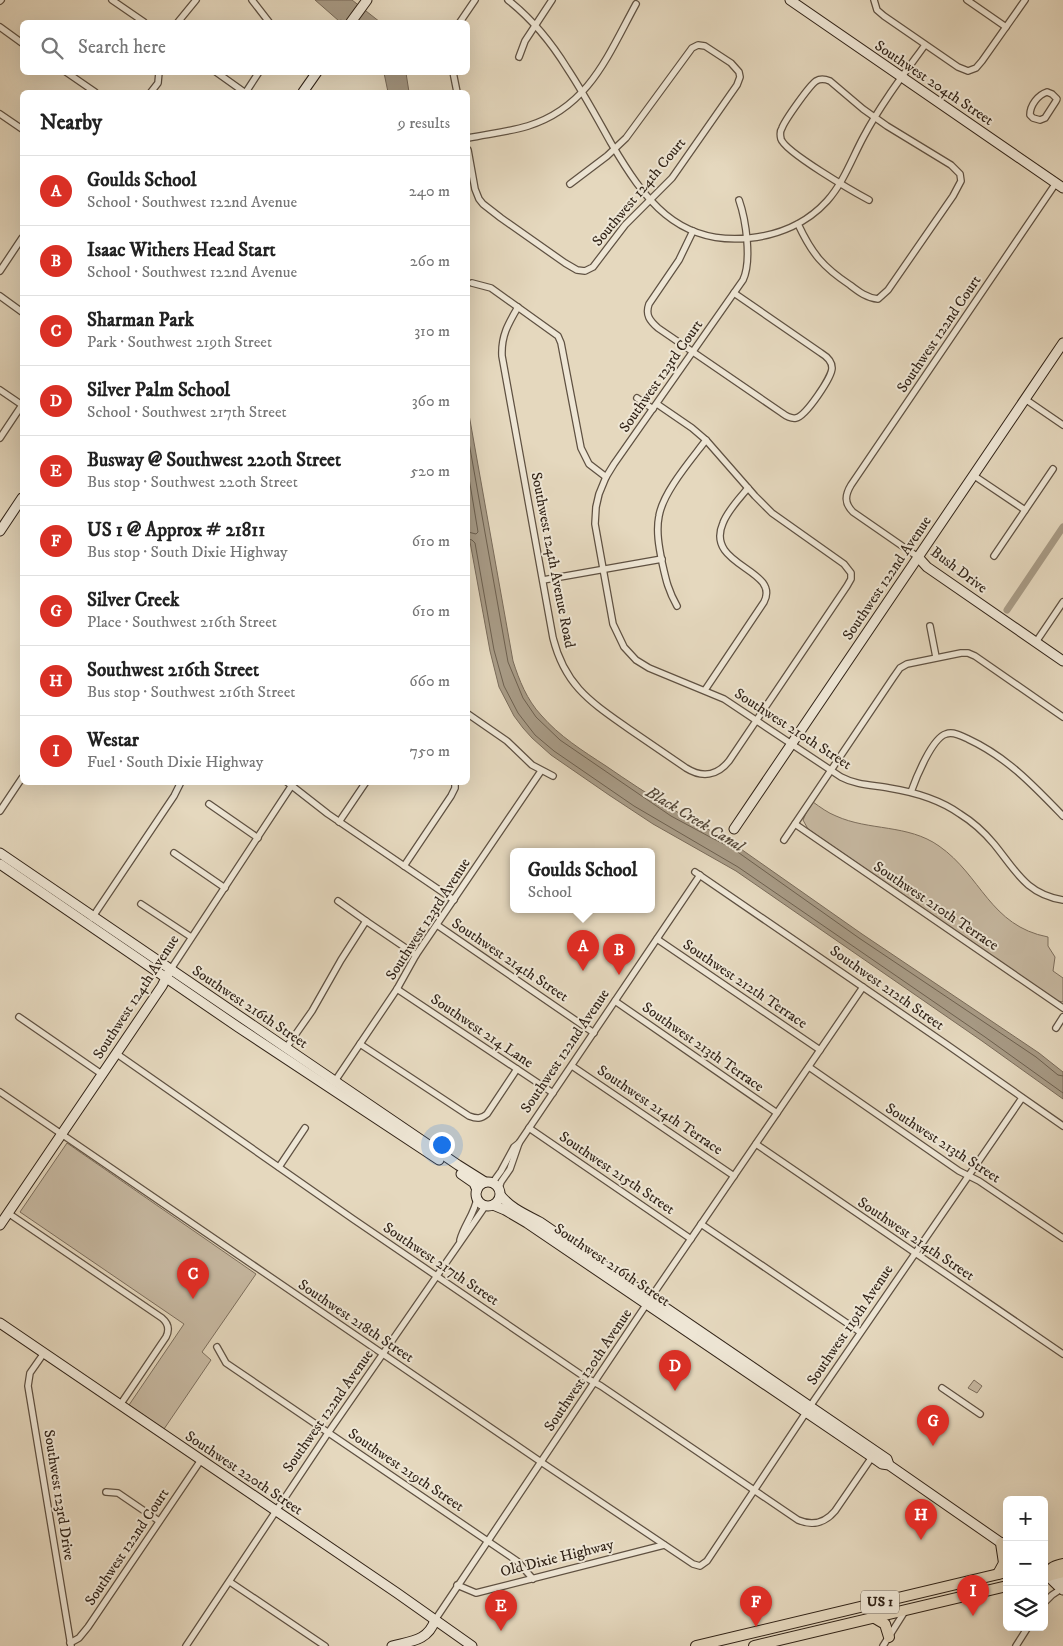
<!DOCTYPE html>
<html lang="en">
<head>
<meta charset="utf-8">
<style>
	body { margin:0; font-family:"IM FELL DW Pica",serif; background:#f2f2f2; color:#222 }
	.controls { position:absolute; right:15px; bottom:15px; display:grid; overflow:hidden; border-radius:8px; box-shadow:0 5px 20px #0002 }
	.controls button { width:45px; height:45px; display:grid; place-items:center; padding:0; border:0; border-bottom:1px solid #e0e0e0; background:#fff; color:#222; font:25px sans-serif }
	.you { position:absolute; left:441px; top:1144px; width:18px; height:18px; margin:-12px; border:4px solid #fff; border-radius:50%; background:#1a73e8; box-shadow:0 0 0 8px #1a73e833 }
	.badge { display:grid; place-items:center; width:32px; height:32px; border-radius:50%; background:#d93025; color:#fff; font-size:16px; font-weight:700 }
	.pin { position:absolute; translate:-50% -41px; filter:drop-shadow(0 1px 2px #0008) }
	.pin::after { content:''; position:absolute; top:26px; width:18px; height:15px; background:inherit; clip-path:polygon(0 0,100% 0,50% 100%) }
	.popup { position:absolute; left:510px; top:848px; width:145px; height:65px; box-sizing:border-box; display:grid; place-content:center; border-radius:8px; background:#fff; filter:drop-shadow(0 1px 4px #0005); font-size:16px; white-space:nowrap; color:#767676 }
	.popup b { font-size:19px; color:#222 }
	.popup::after { content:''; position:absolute; left:50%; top:100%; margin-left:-10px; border:10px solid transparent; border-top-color:#fff }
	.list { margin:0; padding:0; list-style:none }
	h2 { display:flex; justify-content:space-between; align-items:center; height:65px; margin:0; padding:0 20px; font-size:21px }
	h2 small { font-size:16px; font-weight:400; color:#767676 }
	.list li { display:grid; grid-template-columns:32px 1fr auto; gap:15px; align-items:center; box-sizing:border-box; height:70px; padding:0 20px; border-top:1px solid #e0e0e0 }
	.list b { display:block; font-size:19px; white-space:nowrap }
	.list p { margin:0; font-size:16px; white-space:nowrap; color:#767676 }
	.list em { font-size:16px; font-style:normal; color:#767676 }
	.icon { flex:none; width:28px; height:28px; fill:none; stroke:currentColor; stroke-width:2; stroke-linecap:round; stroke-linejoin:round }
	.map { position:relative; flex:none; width:1063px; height:1646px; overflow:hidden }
	.search { position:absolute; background:#fff; box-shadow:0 5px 20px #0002; left:20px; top:20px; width:450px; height:55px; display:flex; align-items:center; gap:12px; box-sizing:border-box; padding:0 18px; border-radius:8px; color:#767676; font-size:19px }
	.panel { position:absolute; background:#fff; box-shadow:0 5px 20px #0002; left:20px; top:90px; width:450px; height:695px; border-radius:8px }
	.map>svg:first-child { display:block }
</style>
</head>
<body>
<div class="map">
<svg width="1063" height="1646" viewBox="0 0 1063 1646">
	<rect width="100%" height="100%" fill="#e5d8be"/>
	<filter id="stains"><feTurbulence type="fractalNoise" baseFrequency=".004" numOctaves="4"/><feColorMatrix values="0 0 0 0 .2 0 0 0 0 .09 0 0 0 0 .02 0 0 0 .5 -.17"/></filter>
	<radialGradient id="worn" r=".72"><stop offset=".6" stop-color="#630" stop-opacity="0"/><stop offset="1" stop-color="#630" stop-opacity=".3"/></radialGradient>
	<g fill="#c7b9a2" stroke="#7c6e5d">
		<path d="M813 802C820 807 828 813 836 816 869 831 908 824 939 846 981 875 990 926 1048 937V946L1055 957 1053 971 1063 978V1002L1058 1001 808 829 803 820 807 811Z"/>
		<polygon points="67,1143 256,1274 202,1352 211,1360 164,1429 129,1405 184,1324 20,1212"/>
		<polygon points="974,1380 982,1386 977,1393 968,1388"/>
	</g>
	<g fill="#a89b86" stroke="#796b5a">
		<polygon points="315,0 352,0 380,22 344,22 341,20 339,21"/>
		<polygon points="384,73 406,73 409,92 388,92"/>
		<path d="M468 409 513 661C519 680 527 700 541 715 559 736 583 751 606 766 648 795 691 822 737 844L738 847 862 934 1039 1053 1063 1072V1099L982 1041 736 871 653 824 609 795 551 755 532 738 523 728 514 716 499 687 490 651 468 531Z"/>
	</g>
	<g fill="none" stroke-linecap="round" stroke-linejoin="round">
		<g stroke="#6d604f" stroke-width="1">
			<polyline points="468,437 508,662 523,698 536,717 560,740 671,816 710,837 732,848 859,938 1036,1057 1058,1075 1063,1076"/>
			<polyline points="468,472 478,532 476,534 468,532"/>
			<polyline points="468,539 472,540 475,543 494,650 504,686 518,713 535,735 554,751 634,806 738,867 985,1037 1063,1093"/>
		</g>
		<polyline stroke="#a89b86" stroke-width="7" points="1007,610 1063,527"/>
		<g stroke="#5f5142" stroke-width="8">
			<g id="street">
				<polyline points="112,0 144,22"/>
				<polyline points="252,0 269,22"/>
				<path d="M508 0C532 19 551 42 567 68 583 92 597 118 611 143 644 199 677 246 750 238 779 235 807 223 827 201 844 182 852 158 864 136 881 104 904 74 925 45"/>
				<polyline points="874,0 877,10 884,16 958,67 968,71 976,68 982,61 1025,0"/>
				<polyline points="967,0 1006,27"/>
				<polyline points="0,1 1,0"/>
				<polyline points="178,22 196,0"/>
				<polyline points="460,22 475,0"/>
				<polyline points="0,27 22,43"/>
				<polyline points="519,57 525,41 552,0"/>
				<polyline points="66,72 95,92"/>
				<polyline points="216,72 244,92"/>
				<polyline points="453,72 457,92"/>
				<polyline points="151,92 158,83 159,72"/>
				<polyline points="246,92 259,72"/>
				<path d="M1047 92 1052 94 1057 99 1056 101 1045 118 1040 120 1033 118 1030 115C1030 105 1038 95 1047 92Z"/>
				<polyline points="0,114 22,129"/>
				<path d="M468 138C487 134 508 132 528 126 589 107 608 55 636 4"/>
				<polyline points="468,150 475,189 479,199 483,204 501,218 565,263 577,270 585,271 593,267 625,225 672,178 737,85 740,77 739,72 731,63 705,46 698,45 692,48 626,138 607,156 570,184"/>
				<path d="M739 200C746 220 752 261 743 280L614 464 606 477 599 494 596 507 595 524 613 624 624 647 636 660 649 668 724 699 841 777C856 785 872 785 889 788 914 792 939 799 960 814 973 822 984 832 994 844 1016 871 1026 894 1063 900"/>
				<path d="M798 224C812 254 823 267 850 285 859 292 867 298 878 299L888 290 953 196 961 181 960 174 951 165 887 126 863 109 830 81C825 79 821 78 816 81 809 86 785 120 782 128 780 131 780 135 781 139 785 152 854 192 869 200"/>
				<path d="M693 231 679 260 649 304C645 315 650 321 658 328L782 413C786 416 791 419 796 418 806 416 832 377 832 368 832 361 826 356 821 353L734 293"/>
				<polyline points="0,271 22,238"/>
				<polyline points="472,283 491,288 558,336 561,343 581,448 589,464 606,477"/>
				<polyline points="0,296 22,312"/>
				<path d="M518 307C508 324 501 336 502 356L553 638C565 686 591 702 629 729 648 742 667 755 686 768 702 778 717 776 729 761L847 586 851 579V573L844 564 772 513 755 496 706 440 692 428 657 404"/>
				<polyline points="0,390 22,405"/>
				<polyline points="637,398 653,409"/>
				<polyline points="1025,399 1063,425"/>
				<polyline points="0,438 22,405"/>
				<polyline points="973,475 1025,510"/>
				<polyline points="994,556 1053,469"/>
				<path d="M918 557 853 512C844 503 845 495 851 485L1056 183"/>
				<polyline points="543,580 662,559"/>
				<path d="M677 606C668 590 666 580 662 562 659 547 656 531 659 516 663 492 691 460 706 440"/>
				<polyline points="930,626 936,657"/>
				<polyline points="1036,642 1063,602"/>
				<path d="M705 690 764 602C781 569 704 566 723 523 728 510 739 499 748 488"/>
				<polyline points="468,714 507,741 532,765 553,776"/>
				<polyline points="287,782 328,814 454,900"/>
				<path d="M911 792C916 778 932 738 946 734 953 731 962 736 968 739 1007 757 1034 786 1063 816"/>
				<polyline points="209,804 258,838"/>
				<polyline points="0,811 22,778"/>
				<polyline points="339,822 366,782"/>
				<polyline points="795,824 1063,1008"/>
				<polyline points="784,840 893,678 900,668 907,664 961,653 968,653 975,656 1063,717"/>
				<polyline points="174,853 225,888"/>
				<polyline points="404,866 451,796 455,788 455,782"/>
				<polyline points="695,872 946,1044 1063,1126"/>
				<polyline points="338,901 366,921"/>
				<polyline points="141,904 191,937"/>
				<polyline points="92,918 174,796 181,782"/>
				<polyline points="437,925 594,1033"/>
				<polyline points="657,939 820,1050"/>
				<polyline points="171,969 294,782"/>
				<polyline points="397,989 553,1093"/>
				<polyline points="615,1001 777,1113"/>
				<polyline points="19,1017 103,1075"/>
				<polyline points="1056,1028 1063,1017"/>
				<path d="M360 1044 469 1116C477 1119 481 1119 487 1114L517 1069"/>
				<polyline points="286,1048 312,1011 341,960 366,921 416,955"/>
				<path d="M117 1054 353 1219 583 1376 601 1386 798 1520C812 1526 825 1523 835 1511L872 1457"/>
				<polyline points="572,1066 734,1176"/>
				<polyline points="809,1067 959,1171 979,1181 1063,1238"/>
				<polyline points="335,1081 397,989 416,955 541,771"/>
				<polyline points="0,1092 541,1462 693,1564 700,1566 707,1561 813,1402 1022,1098"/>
				<polyline points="529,1128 691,1239"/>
				<polyline points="756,1144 1063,1354"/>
				<polyline points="279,1167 305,1128"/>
				<polyline points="493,1182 501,1171 514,1147 519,1143 700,875"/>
				<polyline points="499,1188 501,1182 510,1169 519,1143"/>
				<path d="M8 1213 162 1318C168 1323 170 1329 166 1337L120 1405"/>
				<polyline points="701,1224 860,1332"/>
				<path d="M460 1240C464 1225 475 1213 477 1198"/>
				<polyline points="217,1347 226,1363 517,1561 533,1579"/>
				<polyline points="44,1353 30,1373 28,1386 71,1646"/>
				<polyline points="942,1388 980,1414"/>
				<polyline points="106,1492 118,1493 159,1521"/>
				<polyline points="230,1582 325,1646"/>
				<polyline points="457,1585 476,1593 664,1545"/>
				<polyline points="1044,1603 1052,1595 1061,1589"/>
				<polyline points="435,1620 654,1293 863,987"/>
				<polyline points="70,1643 79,1638 88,1627 201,1460"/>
				<polyline points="186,1646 328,1433 486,1205"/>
				<polyline points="883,1646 905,1611"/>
				<polyline points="1016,1646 1028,1627"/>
			</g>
		</g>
		<g stroke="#322418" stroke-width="11">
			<g id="secondary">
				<polyline points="790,0 1063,188"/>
				<polyline points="351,22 367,0"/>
				<polyline points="303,92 317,72"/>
				<polyline points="0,531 22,498"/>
				<polyline points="918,557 927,567 1063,661"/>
				<polyline points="734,829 1063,343"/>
				<polyline points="0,853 458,1165 485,1182"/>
				<polyline points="0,864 238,1027 439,1160"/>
				<polyline points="461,1174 474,1183 477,1190"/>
				<circle cx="488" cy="1194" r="12"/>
				<path d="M501 1196C512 1209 525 1214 540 1222L887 1459 889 1465"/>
				<polyline points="493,1205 505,1210 527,1223 872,1457 882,1464 889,1465 1007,1547"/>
				<polyline points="0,1225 162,986 168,974"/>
				<polyline points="0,1323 397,1593 472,1646"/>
				<path d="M1044 1573C1051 1578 1056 1585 1063 1590"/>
				<polyline points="1049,1576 1063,1581"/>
				<path d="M392 1646C411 1641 428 1641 435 1620"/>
			</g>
		</g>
		<g stroke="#322418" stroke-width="12">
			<g id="highway">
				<polyline points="998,1574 1004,1563 1001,1543"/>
				<path d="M1049 1576C1048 1567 1056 1566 1063 1564"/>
				<polyline points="1044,1577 1063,1572"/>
				<polyline points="873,1617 885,1624 889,1637"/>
				<polyline points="696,1646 1007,1572"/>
				<polyline points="754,1646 1007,1586"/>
			</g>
		</g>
		<use href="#street" stroke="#eee6d5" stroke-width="5.5"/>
		<use href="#secondary" stroke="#eee6d5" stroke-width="9"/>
		<use href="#highway" stroke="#e5d8be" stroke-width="10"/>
	</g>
	<g text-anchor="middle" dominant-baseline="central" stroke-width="4" stroke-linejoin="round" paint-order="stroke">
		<rect fill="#eee6d5" stroke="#6a5e51" stroke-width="1" x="861" y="1590.5" width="38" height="23" rx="4"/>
		<g font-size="14" font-weight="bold" fill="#322418">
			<text x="880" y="1602">US 1</text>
		</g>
		<g font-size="15" fill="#322418" stroke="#eee6d5">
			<text transform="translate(934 83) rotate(34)">Southwest 204th Street</text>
			<text transform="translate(639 192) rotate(-50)">Southwest 124th Court</text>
			<text transform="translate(939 334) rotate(-56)">Southwest 122nd Court</text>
			<text transform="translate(661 376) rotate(-55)">Southwest 123rd Court</text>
			<text transform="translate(553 560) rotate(79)">Southwest 124th Avenue Road</text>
			<text transform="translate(959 570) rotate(37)">Bush Drive</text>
			<text transform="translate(887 578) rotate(-56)">Southwest 122nd Avenue</text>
			<text transform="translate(793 729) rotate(33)">Southwest 210th Street</text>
			<text transform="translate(936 906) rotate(34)">Southwest 210th Terrace</text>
			<text transform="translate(428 919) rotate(-57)">Southwest 123rd Avenue</text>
			<text transform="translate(510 960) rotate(34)">Southwest 214th Street</text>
			<text transform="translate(745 984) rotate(34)">Southwest 212th Terrace</text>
			<text transform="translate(887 988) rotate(35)">Southwest 212th Street</text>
			<text transform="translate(136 997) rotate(-57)">Southwest 124th Avenue</text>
			<text transform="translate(250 1007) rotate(34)">Southwest 216th Street</text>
			<text transform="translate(482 1031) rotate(34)">Southwest 214 Lane</text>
			<text transform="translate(703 1047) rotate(35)">Southwest 213th Terrace</text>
			<text transform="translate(565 1051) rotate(-56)">Southwest 122nd Avenue</text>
			<text transform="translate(660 1110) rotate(34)">Southwest 214th Terrace</text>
			<text transform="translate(943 1143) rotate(33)">Southwest 213th Street</text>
			<text transform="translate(617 1173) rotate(34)">Southwest 215th Street</text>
			<text transform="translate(916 1239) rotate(34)">Southwest 214th Street</text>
			<text transform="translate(441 1264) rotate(34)">Southwest 217th Street</text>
			<text transform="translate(612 1265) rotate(34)">Southwest 216th Street</text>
			<text transform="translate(356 1321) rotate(34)">Southwest 218th Street</text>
			<text transform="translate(850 1325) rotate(-56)">Southwest 119th Avenue</text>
			<text transform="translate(588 1370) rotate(-56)">Southwest 120th Avenue</text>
			<text transform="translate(328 1411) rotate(-55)">Southwest 122nd Avenue</text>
			<text transform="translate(406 1470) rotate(34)">Southwest 219th Street</text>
			<text transform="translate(244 1473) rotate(34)">Southwest 220th Street</text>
			<text transform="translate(59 1495) rotate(81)">Southwest 123rd Drive</text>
			<text transform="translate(127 1547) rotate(-56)">Southwest 122nd Court</text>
			<text transform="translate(557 1558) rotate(-14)">Old Dixie Highway</text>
		</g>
		<g font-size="16" font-style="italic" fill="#554839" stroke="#eee6d5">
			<text transform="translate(695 819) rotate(31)">Black Creek Canal</text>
		</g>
	</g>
	<rect width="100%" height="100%" filter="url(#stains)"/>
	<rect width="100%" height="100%" fill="url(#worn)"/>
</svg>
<div class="controls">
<button>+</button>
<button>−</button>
<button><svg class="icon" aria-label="layers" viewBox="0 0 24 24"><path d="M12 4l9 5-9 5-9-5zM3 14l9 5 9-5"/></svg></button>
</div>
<div class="you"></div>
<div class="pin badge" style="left:583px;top:971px">A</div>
<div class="popup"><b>Goulds School</b>School</div>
<div class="pin badge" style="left:619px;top:975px">B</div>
<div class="pin badge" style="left:193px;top:1299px">C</div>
<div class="pin badge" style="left:675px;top:1391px">D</div>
<div class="pin badge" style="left:501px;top:1631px">E</div>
<div class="pin badge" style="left:756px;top:1627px">F</div>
<div class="pin badge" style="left:933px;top:1446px">G</div>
<div class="pin badge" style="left:921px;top:1540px">H</div>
<div class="pin badge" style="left:973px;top:1616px">I</div>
<div class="search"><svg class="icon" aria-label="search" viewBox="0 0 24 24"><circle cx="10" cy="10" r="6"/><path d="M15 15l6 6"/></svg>Search here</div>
<section class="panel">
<h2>Nearby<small>9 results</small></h2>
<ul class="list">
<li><span class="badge">A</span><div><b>Goulds School</b><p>School · Southwest 122nd Avenue</p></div><em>240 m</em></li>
<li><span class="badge">B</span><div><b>Isaac Withers Head Start</b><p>School · Southwest 122nd Avenue</p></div><em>260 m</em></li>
<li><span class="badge">C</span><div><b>Sharman Park</b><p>Park · Southwest 219th Street</p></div><em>310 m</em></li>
<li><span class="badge">D</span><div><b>Silver Palm School</b><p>School · Southwest 217th Street</p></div><em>360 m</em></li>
<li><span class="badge">E</span><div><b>Busway @ Southwest 220th Street</b><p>Bus stop · Southwest 220th Street</p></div><em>520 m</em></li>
<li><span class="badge">F</span><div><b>US 1 @ Approx # 21811</b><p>Bus stop · South Dixie Highway</p></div><em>610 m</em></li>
<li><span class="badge">G</span><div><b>Silver Creek</b><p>Place · Southwest 216th Street</p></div><em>610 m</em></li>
<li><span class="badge">H</span><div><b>Southwest 216th Street</b><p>Bus stop · Southwest 216th Street</p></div><em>660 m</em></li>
<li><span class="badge">I</span><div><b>Westar</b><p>Fuel · South Dixie Highway</p></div><em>750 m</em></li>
</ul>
</section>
</div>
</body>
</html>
